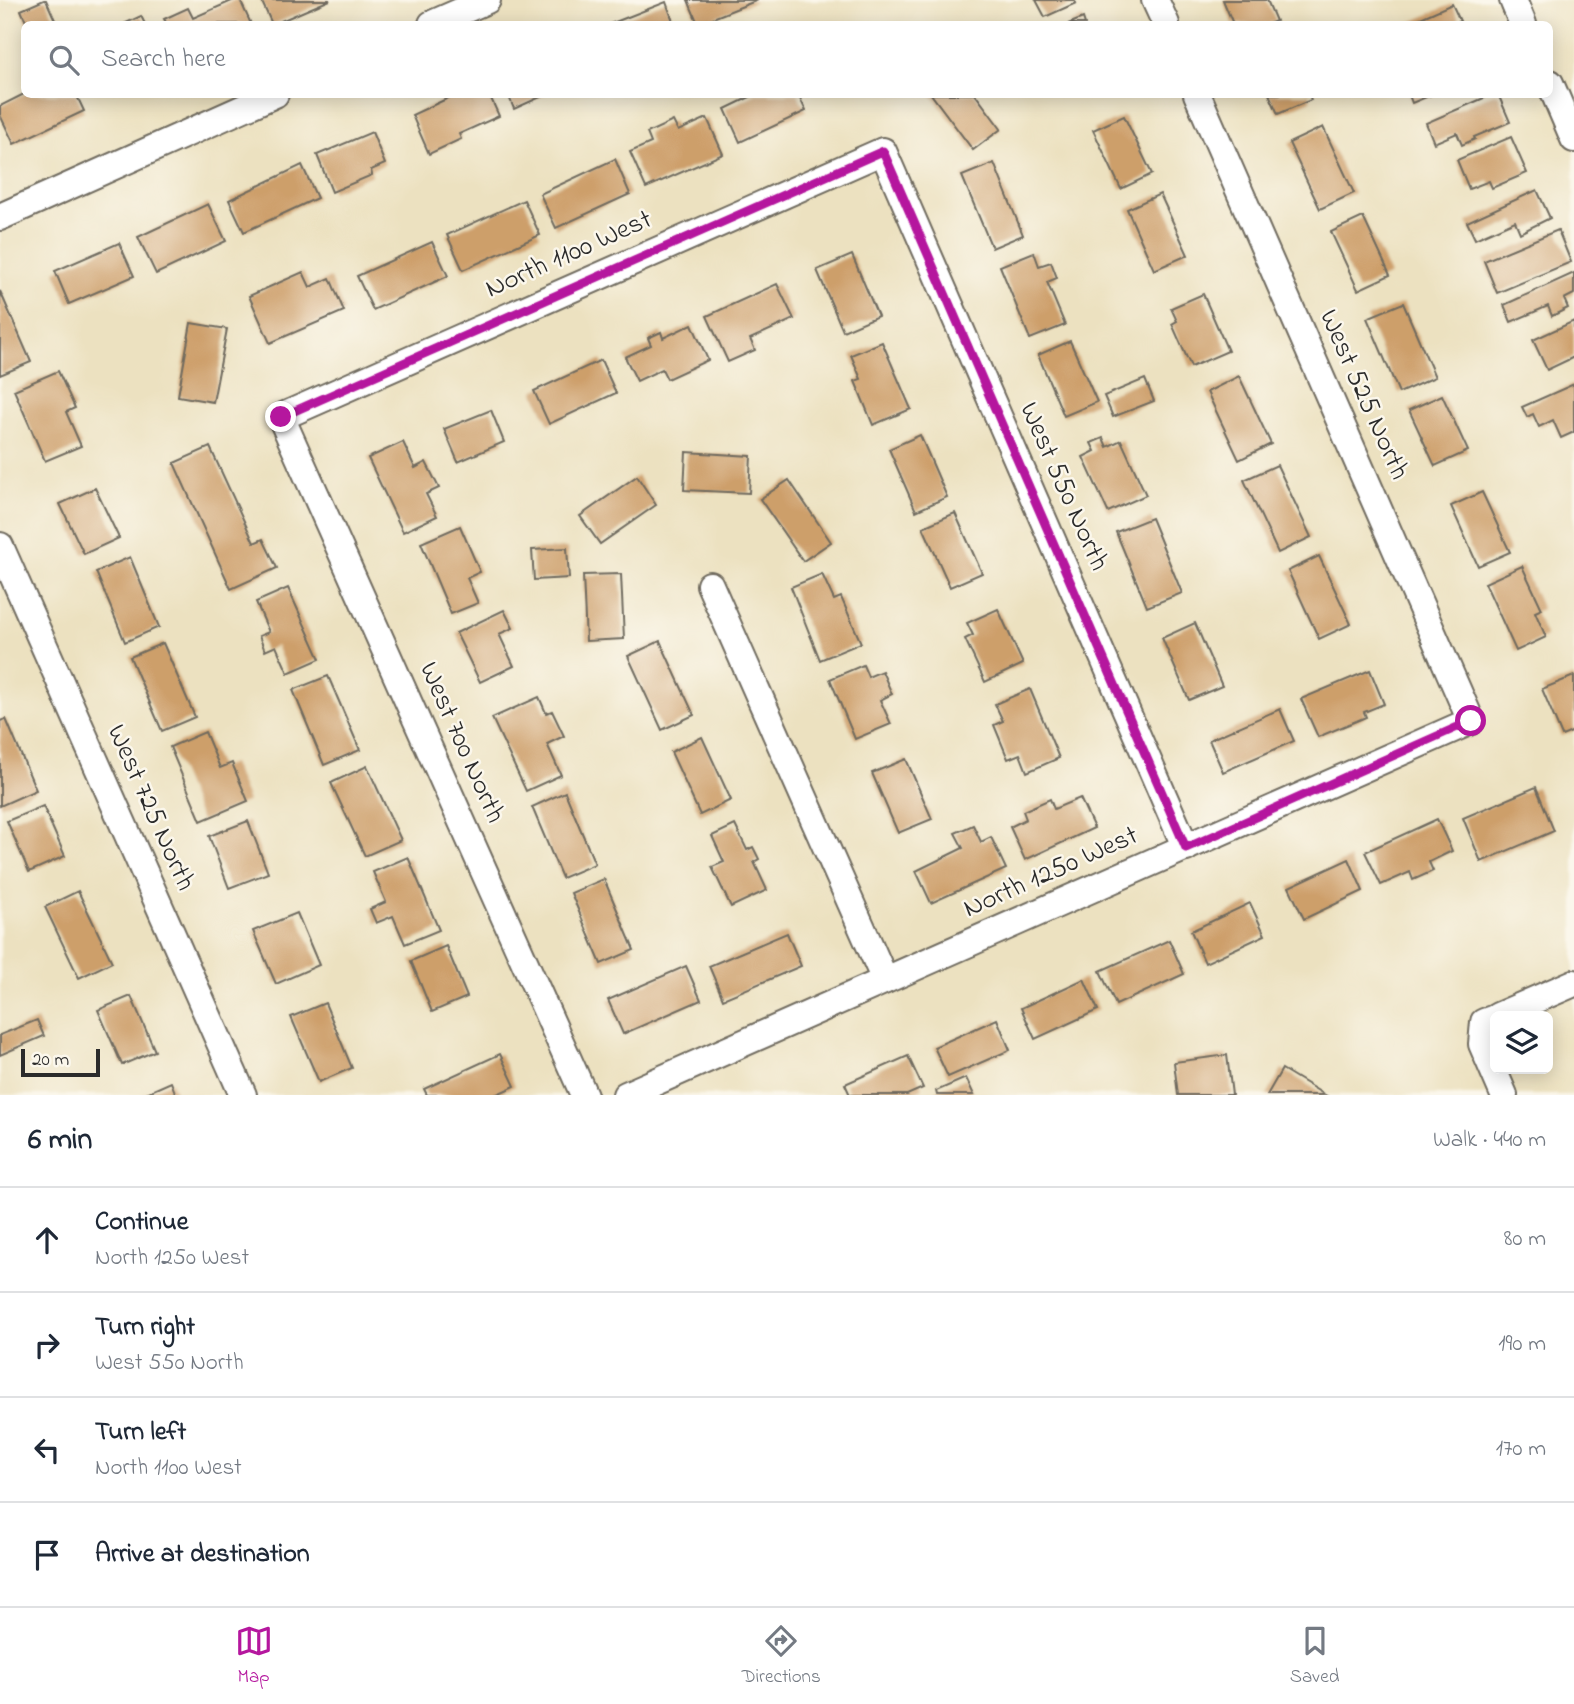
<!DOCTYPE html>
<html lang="en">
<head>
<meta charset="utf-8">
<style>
	body { margin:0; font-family:"Indie Flower",sans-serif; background:#f6f6f7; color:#1f2937 }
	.controls { position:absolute; right:21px; bottom:21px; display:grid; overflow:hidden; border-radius:10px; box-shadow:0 4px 18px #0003 }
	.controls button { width:63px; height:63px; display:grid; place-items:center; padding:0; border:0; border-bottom:2px solid #e0e1e3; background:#fff; color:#1f2937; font:35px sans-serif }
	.scale { position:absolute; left:21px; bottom:18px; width:79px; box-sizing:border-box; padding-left:7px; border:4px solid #2b2b2b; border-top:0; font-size:19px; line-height:24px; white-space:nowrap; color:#2b2b2b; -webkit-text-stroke:5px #fbf7ec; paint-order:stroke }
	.stop { position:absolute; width:21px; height:21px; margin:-16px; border:5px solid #b5179e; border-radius:50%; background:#fff }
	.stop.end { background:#b5179e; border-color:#fff; box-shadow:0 2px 7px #0008 }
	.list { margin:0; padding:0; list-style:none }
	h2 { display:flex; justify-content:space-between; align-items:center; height:91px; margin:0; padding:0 28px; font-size:30px }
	h2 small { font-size:23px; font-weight:400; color:#747a83 }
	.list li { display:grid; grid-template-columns:46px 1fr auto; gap:21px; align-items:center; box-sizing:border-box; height:105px; padding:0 28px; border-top:2px solid #e0e1e3 }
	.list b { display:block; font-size:26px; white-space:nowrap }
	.list p { margin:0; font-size:23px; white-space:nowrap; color:#747a83 }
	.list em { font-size:23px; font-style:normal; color:#747a83 }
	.icon { flex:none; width:38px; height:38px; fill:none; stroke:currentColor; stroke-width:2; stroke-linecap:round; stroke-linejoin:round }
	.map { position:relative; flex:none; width:1574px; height:1095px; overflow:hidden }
	.search { position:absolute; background:#fff; box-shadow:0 4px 18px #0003; left:21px; right:21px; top:21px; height:77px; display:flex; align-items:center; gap:18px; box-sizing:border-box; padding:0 24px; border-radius:10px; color:#747a83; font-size:26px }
	.sheet { height:511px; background:#fff }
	nav { display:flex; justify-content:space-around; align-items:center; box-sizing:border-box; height:98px; border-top:2px solid #e0e1e3; background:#fff; font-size:19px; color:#747a83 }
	nav a { display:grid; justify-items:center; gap:4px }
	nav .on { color:#b5179e }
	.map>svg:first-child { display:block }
</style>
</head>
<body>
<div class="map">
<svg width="1574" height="1095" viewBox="0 0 1574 1095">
	<rect width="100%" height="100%" fill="#fbf7ec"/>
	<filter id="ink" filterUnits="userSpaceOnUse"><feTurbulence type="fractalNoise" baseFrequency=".0143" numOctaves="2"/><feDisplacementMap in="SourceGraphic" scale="14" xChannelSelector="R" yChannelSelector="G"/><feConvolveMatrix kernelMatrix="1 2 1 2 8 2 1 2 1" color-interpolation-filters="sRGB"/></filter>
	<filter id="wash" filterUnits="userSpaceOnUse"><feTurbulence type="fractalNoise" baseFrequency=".00686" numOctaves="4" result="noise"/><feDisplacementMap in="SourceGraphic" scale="28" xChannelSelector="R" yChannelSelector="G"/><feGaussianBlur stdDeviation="1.57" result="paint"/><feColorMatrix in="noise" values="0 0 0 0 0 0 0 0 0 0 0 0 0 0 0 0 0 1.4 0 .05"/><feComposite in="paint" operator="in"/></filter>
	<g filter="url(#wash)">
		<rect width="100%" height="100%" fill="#ece1c0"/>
		<g id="blocks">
			<g fill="#cd9f6b">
				<polygon points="44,0 46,0 55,20 45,24 27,24 21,10"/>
				<polygon points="234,0 240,0 251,24 167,24 164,19 188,8 193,18"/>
				<polygon points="261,0 330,0 274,24 272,24"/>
				<polygon points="688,0 758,0 698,24"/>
				<polygon points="1036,0 1074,0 1076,3 1045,17"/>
				<polygon points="1223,0 1267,0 1276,21 1269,24 1233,24"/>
				<polygon points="666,2 674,24 610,24"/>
				<polygon points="1452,4 1460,21 1453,24 1407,24"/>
				<polygon points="141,16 145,24 124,24"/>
				<polygon points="1083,18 1085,24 1068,24"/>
				<polygon points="24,94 76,94 84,111 14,144 0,115 0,106"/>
				<polygon points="457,94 489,94 499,116 459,134 461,139 429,154 412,115"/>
				<polygon points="508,94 547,94 514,109"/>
				<polygon points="756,94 798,94 806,111 740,142 725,109"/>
				<polygon points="931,94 975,94 1001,129 973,150"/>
				<polygon points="1269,94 1309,94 1311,100 1278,114"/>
				<polygon points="1493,94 1498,94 1510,122 1474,137 1475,139 1462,145 1457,133 1434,143 1426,123"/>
				<polygon points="1409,95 1431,95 1412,103"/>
				<polygon points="1124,116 1152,174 1121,189 1093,130"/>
				<polygon points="707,118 723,154 646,188 630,152 651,143 647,133 673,121 678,131"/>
				<polygon points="1323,127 1354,193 1320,209 1289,143"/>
				<polygon points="372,132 385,164 371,170 372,175 332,192 317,155"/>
				<polygon points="1511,137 1527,173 1492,188 1489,181 1469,189 1457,160"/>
				<polygon points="615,159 630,194 556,228 540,194"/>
				<polygon points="994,163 1023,235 992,248 962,176"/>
				<polygon points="302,165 317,198 244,232 229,200"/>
				<polygon points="1537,190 1550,218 1520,233 1515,221 1475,239 1467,222"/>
				<polygon points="1160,194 1188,255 1154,270 1127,209"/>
				<polygon points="524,200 540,235 463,270 447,235"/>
				<polygon points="208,204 226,241 156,274 138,237"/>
				<polygon points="1363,217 1390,275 1358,290 1331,232"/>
				<polygon points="1558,230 1571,262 1497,293 1484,261"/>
				<polygon points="432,242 448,276 373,310 357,276"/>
				<polygon points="119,243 134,276 69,304 55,271"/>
				<polygon points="1034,252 1039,266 1051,262 1057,278 1047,282 1065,325 1030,339 1000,266"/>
				<polygon points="852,255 878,316 843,331 817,270"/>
				<polygon points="303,272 310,287 330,278 344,311 270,343 249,296"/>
				<polygon points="1574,273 1574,294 1564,299 1568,308 1552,316 1548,306 1511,322 1504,305"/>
				<polygon points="777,284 794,319 750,339 755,350 728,362 707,316"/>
				<polygon points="0,291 31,362 0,375"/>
				<polygon points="1203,294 1228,351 1191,367 1172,324 1177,321 1171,308"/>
				<polygon points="1403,303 1435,377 1399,393 1367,318"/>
				<polygon points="1574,321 1574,357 1547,370 1533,340"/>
				<polygon points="191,323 227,329 213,402 178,396"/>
				<polygon points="692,324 708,360 667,379 662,369 637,381 625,357 651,345 648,338 661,332 663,338"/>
				<polygon points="1070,341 1097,402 1064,416 1038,355"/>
				<polygon points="882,342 911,409 873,425 855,381 861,379 851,355"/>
				<polygon points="601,360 616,393 549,424 534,391"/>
				<polygon points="58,371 75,408 66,412 81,446 45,461 14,390"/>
				<polygon points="1239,376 1271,444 1239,460 1207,392"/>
				<polygon points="1145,379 1154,401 1113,417 1104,396"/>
				<polygon points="1574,384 1574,432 1561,438 1553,420 1539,427 1533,414 1527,417 1522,407"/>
				<polygon points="1442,395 1468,451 1435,466 1409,410"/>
				<polygon points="491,410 504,442 458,462 444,429"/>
				<polygon points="920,435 947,497 916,511 889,449"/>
				<polygon points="1103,438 1107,447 1121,440 1146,495 1108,512 1083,457 1095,451 1091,443"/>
				<polygon points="403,442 415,468 426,462 439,488 426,494 437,516 403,532 368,458"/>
				<polygon points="210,447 254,543 263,539 277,568 231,589 174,463"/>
				<polygon points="686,452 751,456 749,493 684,490"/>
				<polygon points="1277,465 1311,537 1278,553 1244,480"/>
				<polygon points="637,476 656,505 600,544 580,516"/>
				<polygon points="789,480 831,542 803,561 760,499"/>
				<polygon points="95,488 119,538 84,554 60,504"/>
				<polygon points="1482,492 1510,552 1478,566 1451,506"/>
				<polygon points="955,513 982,573 950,587 923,527"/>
				<polygon points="1151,518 1182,593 1147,607 1116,532"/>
				<polygon points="460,526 480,572 467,578 478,603 451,614 421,543"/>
				<polygon points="567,548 569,578 534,580 532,550"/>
				<polygon points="1319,556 1351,624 1319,639 1288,571"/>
				<polygon points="130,557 159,627 125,642 96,572"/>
				<polygon points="1522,566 1542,609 1535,612 1546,637 1516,651 1485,583"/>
				<polygon points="621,574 624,639 586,641 583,575"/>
				<polygon points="822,574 834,600 841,597 861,643 820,660 791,587"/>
				<polygon points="288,588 320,659 288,673 276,646 265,651 259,636 269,632 256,602"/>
				<polygon points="998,609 1023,664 985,682 965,639 973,635 967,623"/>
				<polygon points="504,610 513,628 499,634 514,666 480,682 456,633"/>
				<polygon points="1195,623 1222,686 1189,700 1162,638"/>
				<polygon points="660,641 694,715 662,730 628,656"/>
				<polygon points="163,643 195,717 162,731 130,657"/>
				<polygon points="863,665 868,677 882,671 892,694 880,700 891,724 855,739 830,679"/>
				<polygon points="1370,670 1384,704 1364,712 1366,717 1318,737 1301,699"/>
				<polygon points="328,676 360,750 324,765 293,690"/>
				<polygon points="1574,676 1574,731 1562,736 1542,689"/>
				<polygon points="1030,689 1059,758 1027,772 1020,754 1008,759 994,725 1003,721 995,704"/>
				<polygon points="539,697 546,713 552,711 564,736 547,744 561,775 526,791 492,718"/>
				<polygon points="1280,709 1294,741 1223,772 1209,740"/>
				<polygon points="6,719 36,790 0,806 0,721"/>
				<polygon points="205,732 220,768 232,763 248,801 201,821 170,747"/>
				<polygon points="702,737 731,800 700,815 671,752"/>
				<polygon points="906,759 932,819 898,833 872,773"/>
				<polygon points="367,766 401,840 365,856 331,783"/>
				<polygon points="1536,787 1554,831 1481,862 1463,818"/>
				<polygon points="565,792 595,864 562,878 532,807"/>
				<polygon points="1080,798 1094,828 1025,860 1010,827 1026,819 1023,811 1050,799 1054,809"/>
				<polygon points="43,806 65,856 29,872 7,821"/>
				<polygon points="1437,819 1452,851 1429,862 1433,871 1413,880 1410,872 1381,885 1365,852"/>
				<polygon points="248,821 268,873 229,888 209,836"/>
				<polygon points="735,825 747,850 753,847 759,859 754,862 767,890 731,907 712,867 724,862 712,836"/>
				<polygon points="973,825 981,842 991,837 1006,869 931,903 916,871 963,848 955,833"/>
				<polygon points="408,857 439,930 405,944 393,916 376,923 370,909 386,902 373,872"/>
				<polygon points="1349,859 1363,891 1304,919 1289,887"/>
				<polygon points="604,879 634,950 601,964 571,893"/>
				<polygon points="78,891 112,962 79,978 45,907"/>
				<polygon points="1250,903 1265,935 1205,963 1191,931"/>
				<polygon points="297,913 319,965 276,984 253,931"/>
				<polygon points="787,933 801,966 723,999 709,966"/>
				<polygon points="1169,940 1184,974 1116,1005 1100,971"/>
				<polygon points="446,946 467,997 432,1012 411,961"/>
				<polygon points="686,966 701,1000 623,1034 608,1000"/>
				<polygon points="1084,979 1098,1010 1035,1039 1021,1008"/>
				<polygon points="131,996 155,1051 122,1065 98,1010"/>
				<polygon points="325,1003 352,1068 319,1082 291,1017"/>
				<polygon points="997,1019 1010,1050 948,1077 934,1047"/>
				<polygon points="37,1020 44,1036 0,1055 0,1035"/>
				<polygon points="500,1054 515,1086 495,1095 427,1095 424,1089"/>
				<polygon points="1227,1055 1232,1095 1178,1095 1174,1062"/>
				<polygon points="908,1056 923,1088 907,1095 850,1095 845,1084"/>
				<polygon points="1282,1069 1325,1095 1267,1095"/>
				<polygon points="966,1078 974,1095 937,1095 936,1091"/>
				<polygon points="171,1082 176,1095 142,1095"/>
			</g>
		</g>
	</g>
	<g filter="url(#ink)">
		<use href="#blocks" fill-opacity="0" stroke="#6f6b5f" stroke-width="2"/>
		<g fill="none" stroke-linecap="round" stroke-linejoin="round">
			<g stroke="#6f6b5f" stroke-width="30">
				<g id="street">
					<polyline points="1155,0 1166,24"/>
					<polyline points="1513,0 1523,24"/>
					<polyline points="432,24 487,0"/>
					<polyline points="1550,83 1574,139"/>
					<polyline points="0,217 275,94"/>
					<polyline points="0,546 243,1095"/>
					<polyline points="710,585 885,980"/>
					<polyline points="1498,1016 1574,983"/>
					<polyline points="1495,1018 1484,1022 1482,1044 1504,1095"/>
					<polyline points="584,1095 281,417 883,151 1186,848"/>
					<polyline points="626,1095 1471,721 1197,94"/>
				</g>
			</g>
			<use href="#street" stroke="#fff" stroke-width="26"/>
		</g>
	</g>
	<g fill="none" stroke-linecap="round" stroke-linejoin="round" filter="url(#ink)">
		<polyline stroke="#b5179e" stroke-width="9" points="281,417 883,151 1186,848 1471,721"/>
	</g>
	<g text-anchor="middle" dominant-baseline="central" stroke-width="5" stroke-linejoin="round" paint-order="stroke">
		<g font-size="28" fill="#2b2b2b" stroke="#fbf7ec">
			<text transform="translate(569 255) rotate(-24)">North 1100 West</text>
			<text transform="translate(1363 395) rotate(66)">West 525 North</text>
			<text transform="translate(1063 487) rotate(66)">West 550 North</text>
			<text transform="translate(461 743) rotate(66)">West 700 North</text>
			<text transform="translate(150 808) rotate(66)">West 725 North</text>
			<text transform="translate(1051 873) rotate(-24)">North 1250 West</text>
		</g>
	</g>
</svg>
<div class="controls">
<button><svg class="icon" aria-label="layers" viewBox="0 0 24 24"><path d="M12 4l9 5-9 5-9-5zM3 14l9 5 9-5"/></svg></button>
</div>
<div class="scale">20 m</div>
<div class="stop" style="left:1471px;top:721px"></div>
<div class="stop end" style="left:281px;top:417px"></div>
<div class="search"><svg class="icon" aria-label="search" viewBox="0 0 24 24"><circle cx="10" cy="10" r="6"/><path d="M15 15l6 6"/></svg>Search here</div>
</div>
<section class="sheet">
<h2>6 min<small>Walk · 440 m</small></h2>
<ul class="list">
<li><svg class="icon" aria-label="ahead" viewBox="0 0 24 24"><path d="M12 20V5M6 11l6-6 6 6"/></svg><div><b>Continue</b><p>North 1250 West</p></div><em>80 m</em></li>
<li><svg class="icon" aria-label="right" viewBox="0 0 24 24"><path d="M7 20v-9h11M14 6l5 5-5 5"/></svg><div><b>Turn right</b><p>West 550 North</p></div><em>190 m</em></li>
<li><svg class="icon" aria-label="left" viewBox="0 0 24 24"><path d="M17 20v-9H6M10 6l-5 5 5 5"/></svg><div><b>Turn left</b><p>North 1100 West</p></div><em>170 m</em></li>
<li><svg class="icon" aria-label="arrive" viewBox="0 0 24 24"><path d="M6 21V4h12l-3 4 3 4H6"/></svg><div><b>Arrive at destination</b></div></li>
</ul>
</section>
<nav>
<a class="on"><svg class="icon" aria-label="map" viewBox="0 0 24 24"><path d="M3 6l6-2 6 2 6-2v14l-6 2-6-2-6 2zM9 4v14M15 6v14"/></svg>Map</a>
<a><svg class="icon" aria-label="directions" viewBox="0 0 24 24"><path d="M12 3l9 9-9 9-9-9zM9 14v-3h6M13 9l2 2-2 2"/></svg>Directions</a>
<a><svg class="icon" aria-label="saved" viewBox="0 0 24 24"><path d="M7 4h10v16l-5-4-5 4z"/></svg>Saved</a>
</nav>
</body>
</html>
